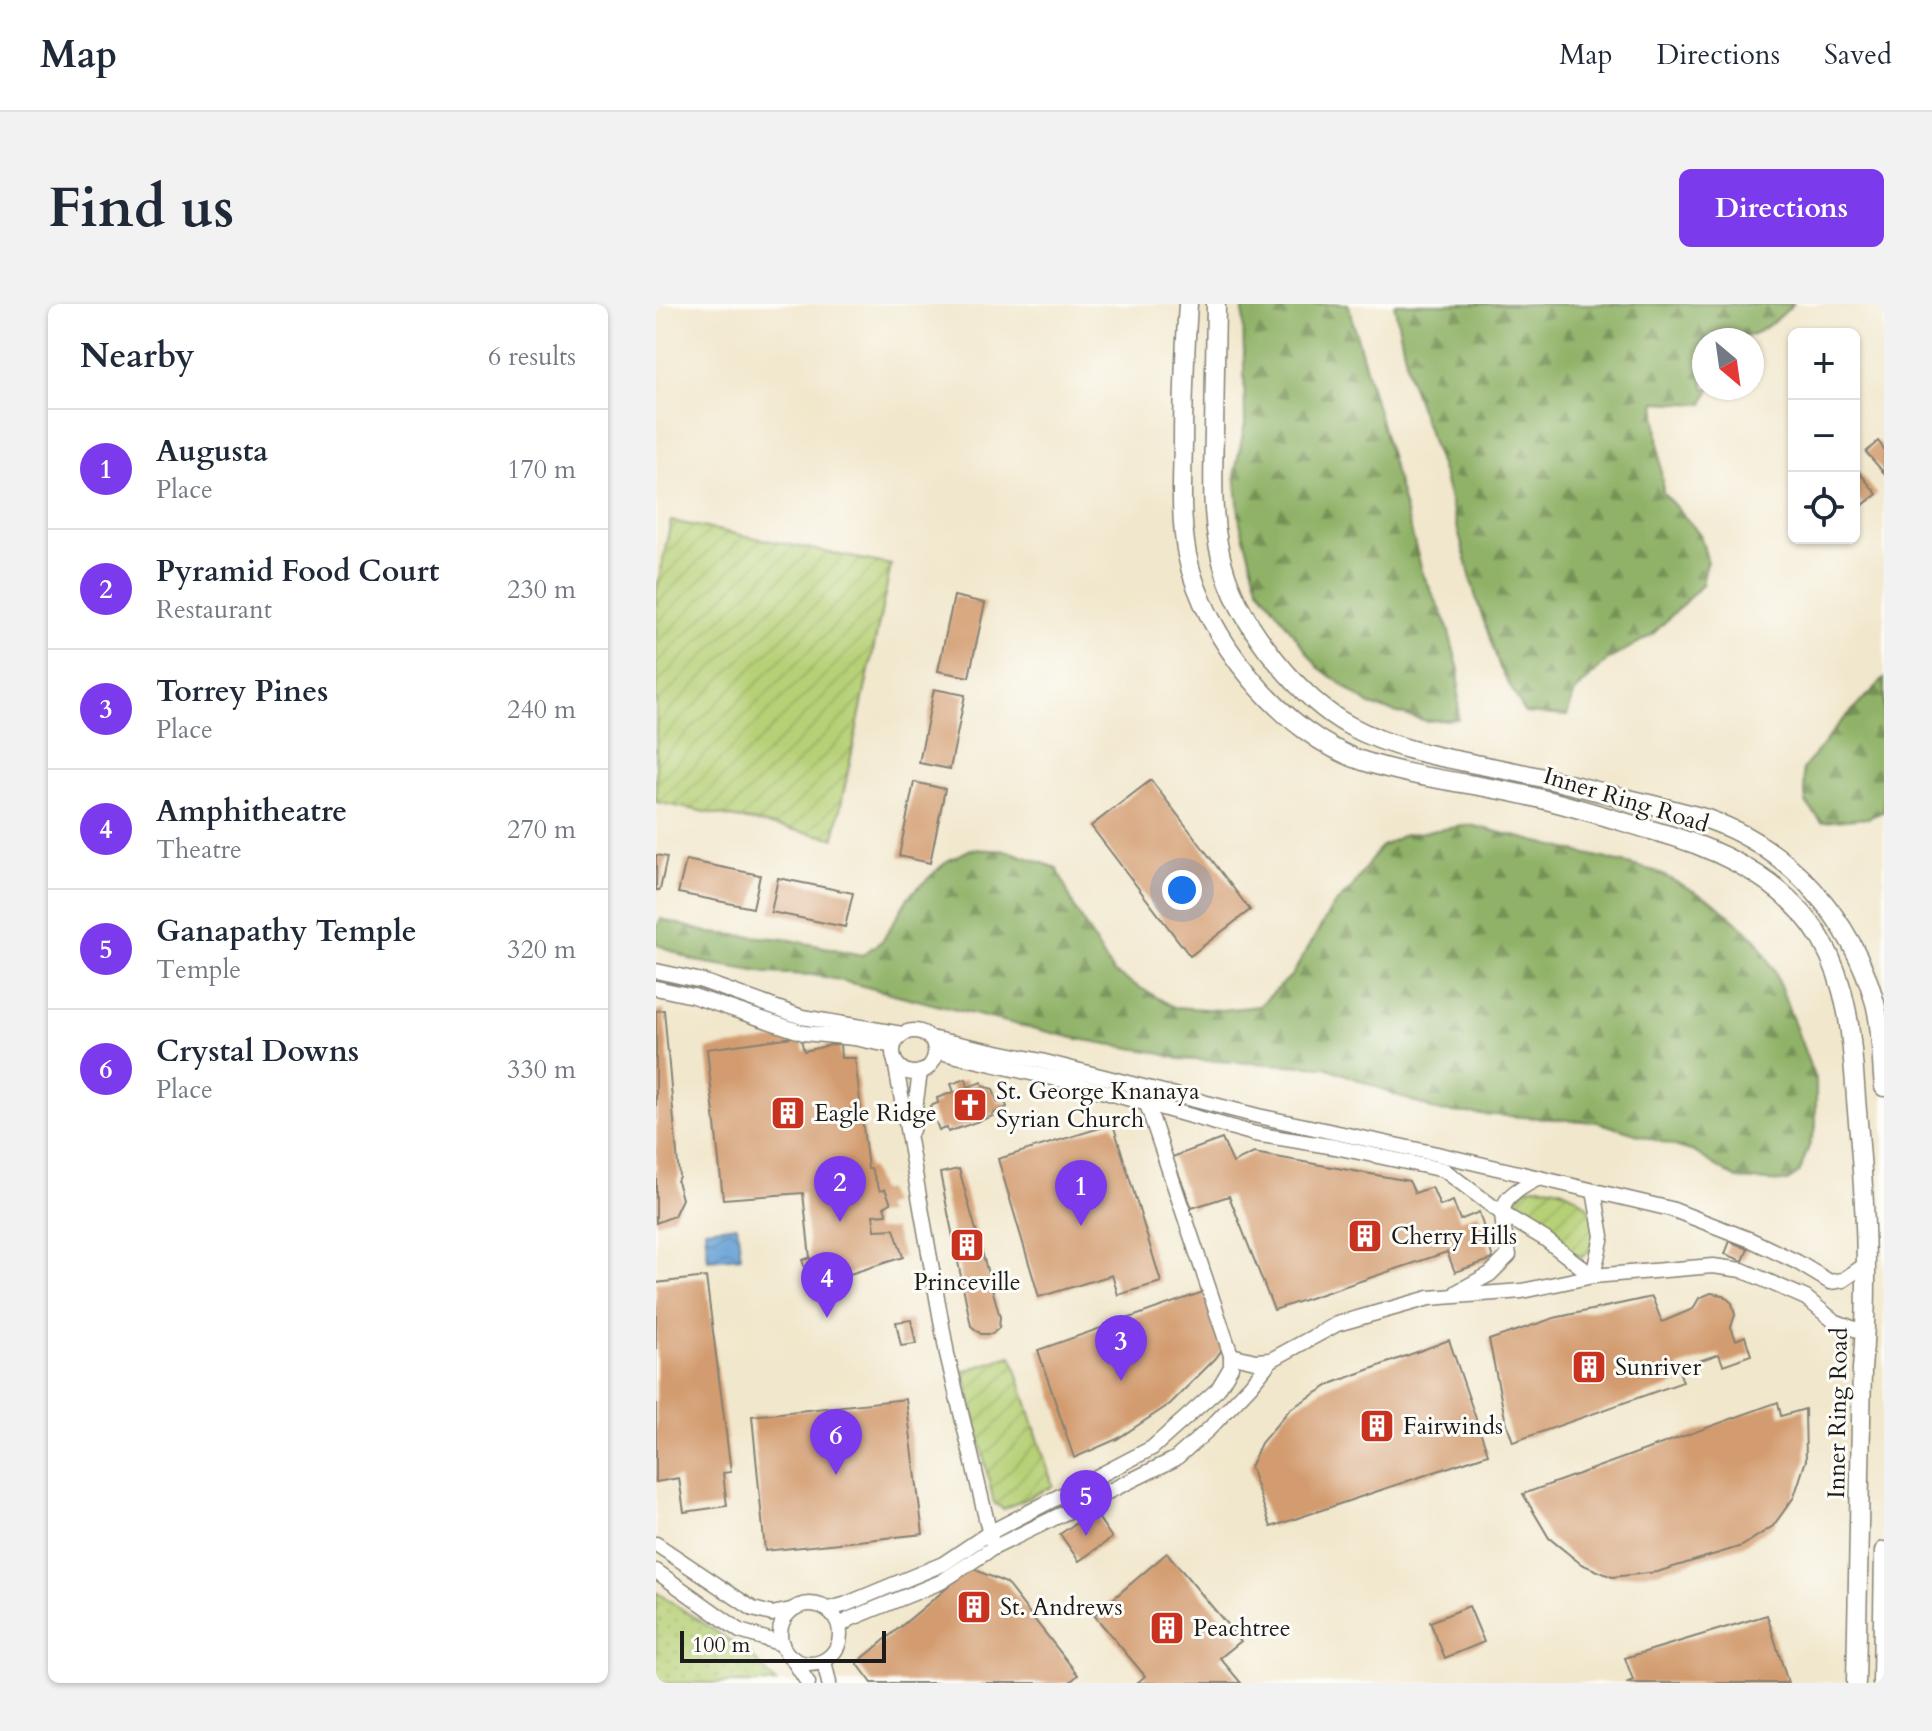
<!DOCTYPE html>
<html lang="en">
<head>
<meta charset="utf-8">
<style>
	body { margin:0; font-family:Cardo,serif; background:#f2f2f3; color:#1f2937 }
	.controls { position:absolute; right:24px; top:24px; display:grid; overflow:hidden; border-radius:12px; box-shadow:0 2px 6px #0004 }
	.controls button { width:72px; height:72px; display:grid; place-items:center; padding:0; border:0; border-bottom:2px solid #e0e1e3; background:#fff; color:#1f2937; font:40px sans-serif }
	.compass { position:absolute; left:1036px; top:24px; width:72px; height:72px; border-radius:50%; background:#fff; box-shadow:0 2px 6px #0004; rotate:151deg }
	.scale { position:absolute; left:24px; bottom:20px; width:206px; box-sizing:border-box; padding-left:8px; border:4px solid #1c1c1c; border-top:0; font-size:22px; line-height:28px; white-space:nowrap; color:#1c1c1c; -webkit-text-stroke:6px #fdfcf7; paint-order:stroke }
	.you { position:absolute; left:526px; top:586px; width:28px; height:28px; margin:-20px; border:6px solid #fff; border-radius:50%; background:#1a73e8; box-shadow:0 0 0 12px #1a73e833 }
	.badge { display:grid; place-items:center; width:52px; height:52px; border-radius:50%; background:#7c3aed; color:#fff; font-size:26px; font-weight:700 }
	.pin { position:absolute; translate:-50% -66px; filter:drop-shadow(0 2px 4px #0008) }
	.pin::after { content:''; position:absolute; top:42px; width:28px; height:24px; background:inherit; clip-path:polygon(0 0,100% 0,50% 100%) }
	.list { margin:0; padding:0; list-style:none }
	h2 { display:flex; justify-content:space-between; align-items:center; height:104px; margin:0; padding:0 32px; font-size:34px }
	h2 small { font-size:26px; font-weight:400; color:#747a83 }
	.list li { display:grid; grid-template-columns:52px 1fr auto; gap:24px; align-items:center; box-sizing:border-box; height:120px; padding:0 32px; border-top:2px solid #e0e1e3 }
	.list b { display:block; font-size:30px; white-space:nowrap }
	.list p { margin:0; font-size:26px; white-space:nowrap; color:#747a83 }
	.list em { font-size:26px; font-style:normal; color:#747a83 }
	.icon { flex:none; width:44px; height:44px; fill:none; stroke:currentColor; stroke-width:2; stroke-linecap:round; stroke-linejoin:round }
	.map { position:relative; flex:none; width:1228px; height:1379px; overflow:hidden; border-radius:12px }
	header { display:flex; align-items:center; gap:48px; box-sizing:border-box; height:112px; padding:0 40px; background:#fff; border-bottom:2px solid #e0e1e3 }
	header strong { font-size:38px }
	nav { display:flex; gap:44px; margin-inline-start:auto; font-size:28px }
	.intro { display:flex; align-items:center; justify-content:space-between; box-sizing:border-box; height:192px; padding:0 48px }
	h1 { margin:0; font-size:56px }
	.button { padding:20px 36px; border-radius:12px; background:#7c3aed; color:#fff; font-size:28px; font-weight:700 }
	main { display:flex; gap:48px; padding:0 48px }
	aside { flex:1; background:#fff; border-radius:12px; box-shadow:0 2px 6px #0004 }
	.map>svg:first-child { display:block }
</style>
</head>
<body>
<header>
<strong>Map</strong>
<nav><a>Map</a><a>Directions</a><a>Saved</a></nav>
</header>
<div class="intro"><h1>Find us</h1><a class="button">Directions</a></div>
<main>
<aside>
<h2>Nearby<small>6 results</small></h2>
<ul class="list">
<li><span class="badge">1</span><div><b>Augusta</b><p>Place</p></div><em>170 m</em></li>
<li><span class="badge">2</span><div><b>Pyramid Food Court</b><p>Restaurant</p></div><em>230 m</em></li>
<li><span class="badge">3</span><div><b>Torrey Pines</b><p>Place</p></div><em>240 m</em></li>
<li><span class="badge">4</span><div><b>Amphitheatre</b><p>Theatre</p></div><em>270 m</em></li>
<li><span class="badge">5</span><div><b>Ganapathy Temple</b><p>Temple</p></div><em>320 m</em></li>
<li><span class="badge">6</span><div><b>Crystal Downs</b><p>Place</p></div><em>330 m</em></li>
</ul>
</aside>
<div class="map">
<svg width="1228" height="1379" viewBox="0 0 1228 1379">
	<defs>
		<pattern id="grass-dots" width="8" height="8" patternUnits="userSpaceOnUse" patternTransform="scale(2)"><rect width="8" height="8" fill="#b6d076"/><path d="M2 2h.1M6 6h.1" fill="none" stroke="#9cb266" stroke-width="1.8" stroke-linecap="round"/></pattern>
		<pattern id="forest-firs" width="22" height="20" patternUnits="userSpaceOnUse" patternTransform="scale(2)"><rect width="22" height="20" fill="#90b267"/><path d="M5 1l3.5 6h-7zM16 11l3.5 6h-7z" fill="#759054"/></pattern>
		<pattern id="garden-furrows" width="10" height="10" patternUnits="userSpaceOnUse" patternTransform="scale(2)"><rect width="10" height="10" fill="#b6d076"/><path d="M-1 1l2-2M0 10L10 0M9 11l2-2" fill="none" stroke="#9cb266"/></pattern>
		<pattern id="water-waves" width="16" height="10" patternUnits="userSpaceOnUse" patternTransform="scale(2)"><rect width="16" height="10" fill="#64a0d5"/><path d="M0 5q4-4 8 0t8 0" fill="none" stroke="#5282ac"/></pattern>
	</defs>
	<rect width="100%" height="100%" fill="#fdfcf7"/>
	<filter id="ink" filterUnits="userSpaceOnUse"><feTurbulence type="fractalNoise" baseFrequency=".0125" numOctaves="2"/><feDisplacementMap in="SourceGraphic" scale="16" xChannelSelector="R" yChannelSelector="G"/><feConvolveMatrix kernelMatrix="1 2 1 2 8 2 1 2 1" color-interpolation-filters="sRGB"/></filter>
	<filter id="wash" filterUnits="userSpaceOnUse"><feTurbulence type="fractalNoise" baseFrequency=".006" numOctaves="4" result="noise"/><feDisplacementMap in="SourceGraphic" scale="32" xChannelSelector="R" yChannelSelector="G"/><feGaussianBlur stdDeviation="1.8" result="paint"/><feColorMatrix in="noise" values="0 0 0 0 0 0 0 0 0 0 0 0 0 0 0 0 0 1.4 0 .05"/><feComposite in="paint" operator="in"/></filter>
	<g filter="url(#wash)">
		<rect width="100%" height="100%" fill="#f1e7cc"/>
		<polygon fill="url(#grass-dots)" stroke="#697649" stroke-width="2" points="0,1288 94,1350 120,1379 0,1379"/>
		<g fill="url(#forest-firs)" stroke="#566742" stroke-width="2">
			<polygon points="587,0 692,0 767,270 790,317 803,366 802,415 770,417 714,401 662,363 602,282 584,219 579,168 589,120"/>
			<path d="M738 0H1137C1105 32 1092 36 1048 36V84H1054L1047 100 999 98 1007 189 1044 230 1051 256 1046 281 996 331 952 356 919 388 911 412 869 409 844 364 820 294 787 170 754 76Z"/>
			<polygon points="1228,375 1228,507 1212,514 1166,518 1150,499 1147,465 1182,421"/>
			<polygon points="814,521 999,567 1057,597 1101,636 1119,668 1160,778 1160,823 1143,869 1130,878 1081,875 1038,848 941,818 781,807 670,763 523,755 499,748 422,735 304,707 183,676 157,671 111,669 39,657 0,640 0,624 5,615 54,629 130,635 206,651 227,636 253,592 291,557 315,545 352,547 401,564 419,605 457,668 518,703 566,706 603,702 636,671 677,602 695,585 724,543 748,531"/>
		</g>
		<g fill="url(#garden-furrows)" stroke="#697649" stroke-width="2">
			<polygon points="15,217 235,261 178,534 0,498 0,289"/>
			<path d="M885 882C922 882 962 920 927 953L917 951 862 909 860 894 870 884Z"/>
			<polygon points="356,1052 397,1182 348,1205 338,1199 308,1067"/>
		</g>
		<polygon fill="url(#water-waves)" stroke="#405e78" stroke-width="2" points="81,921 85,953 52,956 49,925"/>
		<g id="blocks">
			<g fill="#d39c70">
				<polygon points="1222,137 1228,145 1228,169 1210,148"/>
				<polygon points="1198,162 1221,190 1207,201 1198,189"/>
				<polygon points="298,292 329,299 313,373 282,367"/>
				<polygon points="278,385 309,391 294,465 263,459"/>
				<polygon points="495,476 594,606 534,652 435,522"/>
				<polygon points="258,478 289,485 274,559 243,552"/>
				<polygon points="0,551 11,553 4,586 0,586"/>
				<polygon points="30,556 104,571 97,604 22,589"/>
				<polygon points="122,574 197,589 189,623 115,608"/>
				<polygon points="8,706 23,872 21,877 26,895 18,912 0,919 0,707"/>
				<polygon points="144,732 148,747 184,739 185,754 199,754 212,865 215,864 224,887 229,885 235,899 228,903 231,910 217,911 219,926 238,925 247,953 156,982 146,956 154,954 147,889 67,895 51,745"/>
				<polygon points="310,775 312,783 326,778 327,782 337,785 342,799 349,798 351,803 336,810 337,812 292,828 291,824 283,826 274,802 282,799 281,794 298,788 295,780"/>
				<polygon points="457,820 505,978 462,991 456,971 383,993 342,855"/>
				<polygon points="566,835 577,859 598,849 753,877 759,889 776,883 784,902 797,897 804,916 823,908 837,955 799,968 791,948 618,1006 573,892 536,904 516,853"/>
				<polygon points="303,865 344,1013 343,1024 336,1030 325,1030 315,1022 284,869"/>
				<polygon points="1074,937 1092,945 1087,957 1069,950"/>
				<polygon points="50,973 75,1168 67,1169 71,1202 28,1208 23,1174 0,1178 0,979"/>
				<polygon points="547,988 567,1044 560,1054 514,1100 461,1135 418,1154 382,1046"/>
				<polygon points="1055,989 1067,991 1076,999 1079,1011 1075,1023 1080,1036 1089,1032 1095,1051 1067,1061 1063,1050 1022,1064 1027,1078 857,1138 849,1114 833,1036 898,1014 996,993 1006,1018 1037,1005 1043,994"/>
				<polygon points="255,1016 260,1040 245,1042 240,1018"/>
				<polygon points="793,1036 832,1150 615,1223 594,1163 605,1139 634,1105 677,1079"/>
				<polygon points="250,1095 267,1230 109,1247 96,1112"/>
				<polygon points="1122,1098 1125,1112 1149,1105 1150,1156 1138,1193 1117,1222 1086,1242 1001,1268 956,1273 925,1260 893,1234 867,1190"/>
				<polygon points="438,1207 456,1234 423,1257 404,1230"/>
				<polygon points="511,1249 585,1337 564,1354 585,1379 481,1379 489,1372 438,1311"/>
				<polygon points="315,1264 350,1279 422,1371 413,1379 216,1379 201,1359"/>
				<polygon points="813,1302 828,1338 789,1354 774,1318"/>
				<polygon points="1111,1311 1132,1379 970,1379 977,1376 969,1354"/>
			</g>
		</g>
	</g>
	<g filter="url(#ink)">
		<use href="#blocks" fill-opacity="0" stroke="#868274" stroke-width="2"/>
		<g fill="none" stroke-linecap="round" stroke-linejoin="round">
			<g stroke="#868274" stroke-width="17">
				<g id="minor">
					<polyline points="0,667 46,677 146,713 246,730"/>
					<polyline points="0,684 37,692 148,729 198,734 237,742"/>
					<circle cx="258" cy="748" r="21"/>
					<polyline points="274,734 385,757 602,812 781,850 1015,905 1095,936 1141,958 1174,978 1187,976 1209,961"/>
					<polyline points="279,747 410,777 599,830 679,843 788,866 844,908 889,935 937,972 946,932 938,887"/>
					<polyline points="239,757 291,1050 335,1235"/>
					<polyline points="256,826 264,768"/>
					<path d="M801 988 834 970 853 951C844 905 837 897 883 874"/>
					<polyline points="575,1051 599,1057 615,1056 681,1020 773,994 866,987 937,972 1057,962 1086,966 1150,994 1178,1017 1209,1029"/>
					<polyline points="0,1240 97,1305 116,1310 135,1306"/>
					<polyline points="0,1267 84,1327 126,1340"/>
					<circle cx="154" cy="1330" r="30"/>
					<polyline points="172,1305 188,1301 287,1260 333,1229 496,1144 562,1085 575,1063 575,1051 491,800"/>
					<polyline points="184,1322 194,1315 285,1278 337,1244 519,1155 553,1125 595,1081 615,1056"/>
					<polyline points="136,1354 152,1379"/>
					<polyline points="168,1357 173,1379"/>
				</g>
			</g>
			<g stroke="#868274" stroke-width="21">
				<g id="major">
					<path d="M532 0C529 47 527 94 527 140 526 177 524 215 531 251 548 333 627 431 707 457 762 475 818 479 873 492 914 501 954 514 995 526 1059 543 1129 575 1165 635 1196 689 1196 747 1201 807 1209 892 1214 980 1206 1065L1200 1379"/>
					<path d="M560 0C559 42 559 85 558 127 557 175 554 224 570 271 588 325 644 395 694 422 740 447 795 455 845 465 887 473 928 484 969 494 996 501 1024 507 1051 515 1134 544 1196 615 1219 699 1226 725 1225 756 1228 783"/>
					<polyline points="1226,1379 1228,1247"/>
				</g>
			</g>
			<use href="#minor" stroke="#fff" stroke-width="14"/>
			<use href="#major" stroke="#fff" stroke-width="18"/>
		</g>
	</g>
	<defs>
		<g id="church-square" transform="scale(1.8)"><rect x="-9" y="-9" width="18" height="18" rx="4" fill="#c8321e" stroke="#fdfcf7"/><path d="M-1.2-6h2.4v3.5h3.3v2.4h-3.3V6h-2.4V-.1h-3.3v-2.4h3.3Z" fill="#fff"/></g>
		<g id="building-square" transform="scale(1.8)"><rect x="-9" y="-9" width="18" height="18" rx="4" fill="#c8321e" stroke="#fdfcf7"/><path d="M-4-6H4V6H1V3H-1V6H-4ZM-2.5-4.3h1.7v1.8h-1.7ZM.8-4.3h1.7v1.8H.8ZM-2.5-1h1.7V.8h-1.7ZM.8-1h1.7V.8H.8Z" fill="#fff"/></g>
	</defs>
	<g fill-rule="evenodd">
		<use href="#church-square" x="314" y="801"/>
		<use href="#building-square" x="132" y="809"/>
		<use href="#building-square" x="709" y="932"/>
		<use href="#building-square" x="311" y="941"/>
		<use href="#building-square" x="933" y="1063"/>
		<use href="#building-square" x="721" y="1122"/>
		<use href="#building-square" x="318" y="1303"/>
		<use href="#building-square" x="511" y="1324"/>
	</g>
	<g text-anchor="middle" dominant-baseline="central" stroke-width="6" stroke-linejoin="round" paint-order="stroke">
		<g font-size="24" fill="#1c1c1c" stroke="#fdfcf7">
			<text transform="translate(970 496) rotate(17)">Inner Ring Road</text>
			<text transform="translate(1182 1109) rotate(-89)">Inner Ring Road</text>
		</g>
		<g font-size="24" fill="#1c1c1c" stroke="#fdfcf7" text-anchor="start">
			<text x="340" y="787">St. George Knanaya<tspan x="340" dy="28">Syrian Church</tspan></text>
			<text x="158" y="809">Eagle Ridge</text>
			<text x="735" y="932">Cherry Hills</text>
			<text x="311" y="978" text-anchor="middle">Princeville</text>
			<text x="959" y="1063">Sunriver</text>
			<text x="747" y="1122">Fairwinds</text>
			<text x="344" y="1303">St. Andrews</text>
			<text x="537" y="1324">Peachtree</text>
		</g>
	</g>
</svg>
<div class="controls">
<button>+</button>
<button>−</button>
<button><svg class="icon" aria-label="locate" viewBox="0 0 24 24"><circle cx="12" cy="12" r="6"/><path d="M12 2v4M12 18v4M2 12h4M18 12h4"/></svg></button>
</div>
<svg class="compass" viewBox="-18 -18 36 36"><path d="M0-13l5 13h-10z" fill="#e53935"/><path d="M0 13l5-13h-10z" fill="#747a83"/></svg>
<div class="scale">100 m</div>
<div class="you"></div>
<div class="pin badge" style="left:425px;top:922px">1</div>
<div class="pin badge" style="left:184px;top:918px">2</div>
<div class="pin badge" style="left:465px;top:1077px">3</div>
<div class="pin badge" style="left:171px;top:1014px">4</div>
<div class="pin badge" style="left:430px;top:1232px">5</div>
<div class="pin badge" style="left:180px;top:1171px">6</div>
</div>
</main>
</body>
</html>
